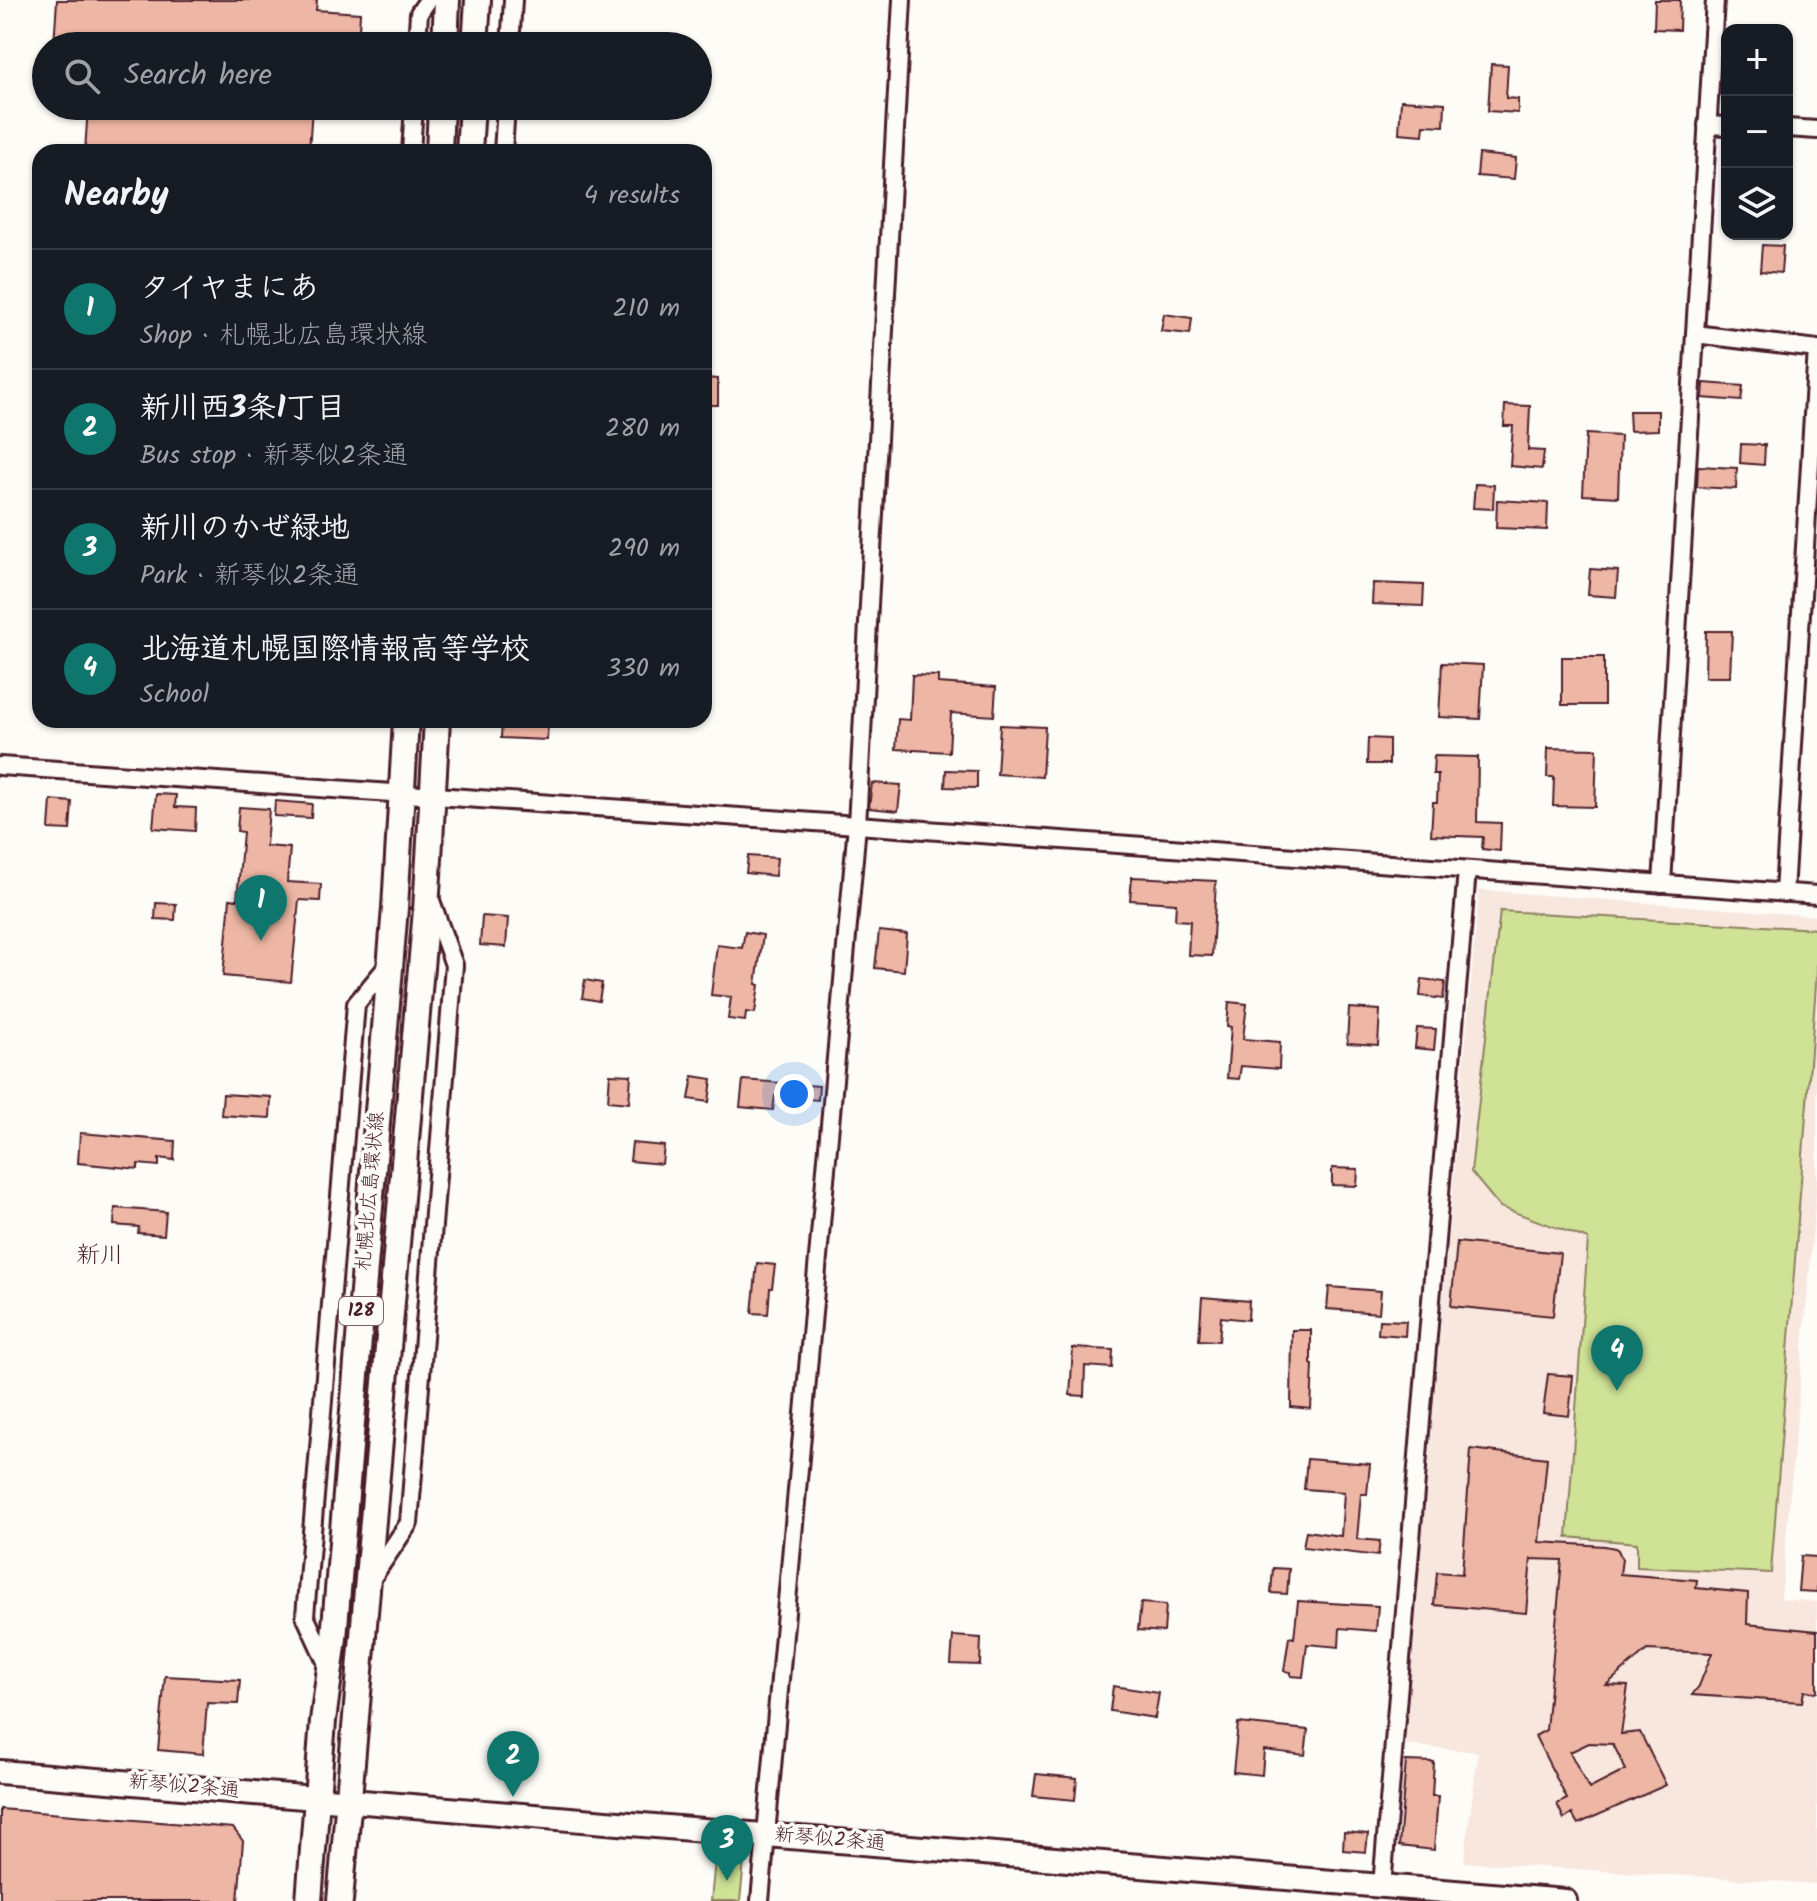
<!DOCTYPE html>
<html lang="en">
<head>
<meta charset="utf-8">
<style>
	body { margin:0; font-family:Kalam,"Klee One",sans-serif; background:#20242c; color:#f1f3f6 }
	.controls { position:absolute; right:24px; top:24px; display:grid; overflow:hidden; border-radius:16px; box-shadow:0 2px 6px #0004 }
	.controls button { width:72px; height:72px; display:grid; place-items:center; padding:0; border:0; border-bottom:2px solid #363941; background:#171b24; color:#f1f3f6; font:40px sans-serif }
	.you { position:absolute; left:794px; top:1094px; width:28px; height:28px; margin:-20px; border:6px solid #fff; border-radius:50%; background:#1a73e8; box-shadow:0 0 0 12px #1a73e833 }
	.badge { display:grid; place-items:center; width:52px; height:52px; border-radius:50%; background:#0f766e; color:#fff; font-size:26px; font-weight:700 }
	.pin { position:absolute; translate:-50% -66px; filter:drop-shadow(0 2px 4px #0008) }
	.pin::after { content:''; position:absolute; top:42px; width:28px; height:24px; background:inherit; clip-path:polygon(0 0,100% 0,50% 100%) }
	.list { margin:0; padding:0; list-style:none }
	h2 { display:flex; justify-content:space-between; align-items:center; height:104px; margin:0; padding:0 32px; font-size:34px }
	h2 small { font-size:26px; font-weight:400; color:#9ea1a6 }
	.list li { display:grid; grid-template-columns:52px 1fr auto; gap:24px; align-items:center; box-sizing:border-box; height:120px; padding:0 32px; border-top:2px solid #363941 }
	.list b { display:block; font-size:30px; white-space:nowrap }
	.list p { margin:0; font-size:26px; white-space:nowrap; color:#9ea1a6 }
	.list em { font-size:26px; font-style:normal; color:#9ea1a6 }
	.icon { flex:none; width:44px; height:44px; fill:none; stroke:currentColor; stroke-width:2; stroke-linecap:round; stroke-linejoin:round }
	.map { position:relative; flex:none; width:1817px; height:1901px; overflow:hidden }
	.search { position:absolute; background:#171b24; box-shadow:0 2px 6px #0004; left:32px; top:32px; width:680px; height:88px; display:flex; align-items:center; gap:20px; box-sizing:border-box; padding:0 28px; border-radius:44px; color:#9ea1a6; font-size:30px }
	.panel { position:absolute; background:#171b24; box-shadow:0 2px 6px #0004; left:32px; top:144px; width:680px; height:584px; border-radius:24px }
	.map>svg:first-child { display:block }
</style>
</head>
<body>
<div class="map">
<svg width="1817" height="1901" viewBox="0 0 1817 1901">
	<rect width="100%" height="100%" fill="#fdfcf7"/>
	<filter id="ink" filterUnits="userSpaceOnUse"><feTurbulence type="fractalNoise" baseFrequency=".0125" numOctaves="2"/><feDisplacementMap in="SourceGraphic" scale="16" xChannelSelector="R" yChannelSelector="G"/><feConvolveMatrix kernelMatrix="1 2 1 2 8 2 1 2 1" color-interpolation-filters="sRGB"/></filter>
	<g filter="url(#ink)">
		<polygon fill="#f8e7de" points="1479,890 1817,916 1817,1183 1781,1599 1817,1602 1817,1884 1464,1862 1478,1752 1404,1745"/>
		<g fill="#cfe296" stroke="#8c8060" stroke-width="2">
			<polygon points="1500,911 1817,929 1817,972 1771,1573 1637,1567 1637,1543 1567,1537 1588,1239 1500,1207 1471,1172"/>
			<polygon points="715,1860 744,1862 740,1901 711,1901"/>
		</g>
		<g fill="#eeb6a4" stroke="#4a1f2b" stroke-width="2" fill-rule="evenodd">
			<polygon points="57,0 317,0 316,10 360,13 358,46 54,46"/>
			<polygon points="1655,0 1680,0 1679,30 1654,29"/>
			<polygon points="1491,64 1508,65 1506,98 1518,99 1518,113 1488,111"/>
			<polygon points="1401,100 1445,103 1444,126 1424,125 1423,135 1399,133"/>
			<polygon points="88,106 312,106 309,152 85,152"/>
			<polygon points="1479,154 1516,158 1514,179 1477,176"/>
			<polygon points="1762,245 1783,246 1781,273 1760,271"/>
			<polygon points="1164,314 1192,318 1190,334 1161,331"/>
			<polygon points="704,378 718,379 718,405 704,405"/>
			<polygon points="1704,383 1743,386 1741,401 1703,398"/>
			<polygon points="1505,405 1530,406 1528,450 1544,451 1542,469 1510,466 1513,426 1504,426"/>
			<polygon points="1629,411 1658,411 1658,430 1630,431"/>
			<polygon points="1586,434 1620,436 1618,497 1583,495"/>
			<polygon points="1741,444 1765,445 1764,465 1740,463"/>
			<polygon points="1698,466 1737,468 1736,489 1697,487"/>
			<polygon points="1475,484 1494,485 1493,509 1473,508"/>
			<polygon points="1497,500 1548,503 1547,530 1496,528"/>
			<polygon points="1590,569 1618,571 1616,597 1588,595"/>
			<polygon points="1373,583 1424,585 1423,606 1372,604"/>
			<polygon points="1706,631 1732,631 1730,677 1705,677"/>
			<rect x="1562" y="657" width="42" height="48"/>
			<polygon points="1442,663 1483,665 1480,719 1439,717"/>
			<polygon points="912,675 938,676 938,683 996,687 994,716 951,713 949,752 896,749 898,719 910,720"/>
			<polygon points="502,720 548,720 547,740 501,738"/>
			<polygon points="1000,725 1045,727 1042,777 997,774"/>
			<polygon points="1368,738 1389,739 1389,764 1367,764"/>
			<polygon points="1548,748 1597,749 1595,807 1553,806 1554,777 1547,777"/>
			<polygon points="1434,756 1478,757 1477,822 1501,823 1500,851 1482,849 1483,837 1431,835 1433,802 1437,802 1438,774 1433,774"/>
			<polygon points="946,770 977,771 977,788 945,787"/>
			<polygon points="872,783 901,785 898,811 869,808"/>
			<polygon points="156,794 176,795 175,807 196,808 195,831 153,828"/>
			<polygon points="51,800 72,802 70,830 49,829"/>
			<polygon points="275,801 312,804 311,818 274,816"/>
			<polygon points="239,807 269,809 266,846 290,848 287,882 321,884 320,901 299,900 291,982 223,976 230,899 237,900 243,832 237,831"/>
			<polygon points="748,856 777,858 775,876 746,873"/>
			<polygon points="1132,877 1216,881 1212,956 1188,955 1190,921 1175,920 1176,903 1130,900"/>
			<polygon points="156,903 176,904 175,920 155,919"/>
			<polygon points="482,916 508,918 506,947 480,945"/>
			<polygon points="879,931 907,934 904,971 875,968"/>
			<polygon points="745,932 763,935 756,984 759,985 755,1013 746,1012 745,1021 728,1019 731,997 711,995 717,945 742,948"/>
			<polygon points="1422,979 1445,982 1443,999 1420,996"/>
			<polygon points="585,980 602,983 599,1001 582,998"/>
			<polygon points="1229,1002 1247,1004 1243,1039 1280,1042 1279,1069 1241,1066 1239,1079 1227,1078 1231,1027 1227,1026"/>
			<polygon points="1349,1008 1380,1010 1378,1045 1347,1043"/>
			<polygon points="1417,1028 1436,1029 1434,1050 1415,1048"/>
			<polygon points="610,1074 631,1075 629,1103 608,1101"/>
			<polygon points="693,1076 712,1079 709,1102 689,1099"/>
			<polygon points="743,1080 819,1086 818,1100 775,1096 773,1110 740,1107"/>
			<polygon points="223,1094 271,1097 270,1118 221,1115"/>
			<polygon points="80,1133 175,1141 174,1160 159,1158 159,1166 138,1164 138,1169 78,1163"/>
			<polygon points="632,1143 664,1146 662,1164 630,1161"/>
			<polygon points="1332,1168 1358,1169 1357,1186 1332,1185"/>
			<polygon points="115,1208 166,1212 164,1235 138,1233 139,1227 114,1225"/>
			<polygon points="1457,1242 1560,1253 1553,1316 1451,1306"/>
			<polygon points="757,1263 775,1265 772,1288 770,1288 768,1314 752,1313"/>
			<polygon points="1329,1287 1381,1291 1379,1313 1327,1309"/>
			<polygon points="1202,1297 1249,1301 1248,1320 1221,1317 1219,1341 1199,1340"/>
			<polygon points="1379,1320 1406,1321 1405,1336 1378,1334"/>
			<polygon points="1292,1330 1311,1330 1311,1364 1313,1365 1311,1409 1291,1407"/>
			<polygon points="1073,1348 1113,1350 1112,1368 1085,1366 1084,1396 1070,1395"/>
			<polygon points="1548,1374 1573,1376 1569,1416 1543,1413"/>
			<path d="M1471 1449 1547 1458 1539 1542 1605 1546 1615 1548 1618 1550 1622 1559 1620 1574 1697 1580 1696 1588 1748 1593 1747 1624 1817 1631V1692L1804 1691 1802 1702 1692 1695 1699 1686 1712 1653 1647 1650 1606 1685 1628 1686 1621 1734 1640 1732 1666 1785 1578 1824 1572 1814 1564 1819 1557 1804 1567 1799 1535 1736 1546 1730 1562 1560 1531 1559 1526 1613 1434 1605 1437 1572 1462 1574ZM1589 1743 1613 1744 1626 1770 1589 1789 1570 1752Z"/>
			<polygon points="1307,1459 1370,1464 1367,1494 1361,1494 1357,1539 1380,1541 1378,1556 1303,1547 1306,1531 1341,1536 1344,1492 1304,1489"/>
			<polygon points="1801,1556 1817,1557 1817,1592 1798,1591"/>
			<polygon points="1273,1568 1289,1569 1287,1594 1271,1593"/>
			<polygon points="1298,1601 1378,1606 1376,1631 1340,1628 1339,1647 1307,1644 1303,1677 1291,1676 1291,1672 1284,1671 1289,1637 1294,1638"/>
			<polygon points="1141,1603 1166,1605 1164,1632 1138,1630"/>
			<polygon points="953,1636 981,1638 980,1665 951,1664"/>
			<polygon points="165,1676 240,1680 238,1704 207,1703 203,1754 158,1750"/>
			<polygon points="1113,1686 1159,1693 1155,1718 1110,1711"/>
			<polygon points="1238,1723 1308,1730 1305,1755 1264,1750 1262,1775 1233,1772"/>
			<polygon points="1406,1761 1434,1762 1432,1796 1438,1796 1434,1850 1399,1846"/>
			<polygon points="1036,1774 1077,1778 1075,1800 1033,1796"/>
			<polygon points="0,1809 233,1828 243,1841 238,1901 0,1901"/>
			<polygon points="1344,1832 1368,1834 1366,1852 1343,1850"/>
		</g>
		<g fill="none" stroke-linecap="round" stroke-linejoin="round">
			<g stroke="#4a1f2b" stroke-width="22">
				<g id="street">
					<polyline points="417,46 419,13 428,0"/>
					<polyline points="510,46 513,0"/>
					<polyline points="1707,125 1727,126"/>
					<polyline points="1787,128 1817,130"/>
					<polyline points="411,152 414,106"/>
					<polyline points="503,152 506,106"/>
					<polyline points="1695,334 1817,349 1784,893"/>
					<polyline points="0,766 857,825 1817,895"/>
					<polyline points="1662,884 1715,0"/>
					<polyline points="370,1581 409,1523 454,965 430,898"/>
					<polyline points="329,1668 305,1616 356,1004 390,963"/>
					<polyline points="1382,1886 1467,870"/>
					<polyline points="760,1901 857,825 902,0"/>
				</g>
			</g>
			<g stroke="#4a1f2b" stroke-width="28">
				<polyline id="secondary" points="0,1772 1565,1901"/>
			</g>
			<g stroke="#4a1f2b" stroke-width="30">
				<g id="primary">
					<polyline points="445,46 447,0"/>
					<polyline points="475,46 478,0"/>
					<polyline points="439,152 441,106"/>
					<polyline points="469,152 472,106"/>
					<polyline points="309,1901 323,1721 334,1638 395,908 406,720"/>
					<polyline points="340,1901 426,910 437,720"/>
				</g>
			</g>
			<use href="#street" stroke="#fdfcf7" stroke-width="16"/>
			<use href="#secondary" stroke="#fdfcf7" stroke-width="22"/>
			<use href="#primary" stroke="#fdfcf7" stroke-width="24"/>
		</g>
	</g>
	<g text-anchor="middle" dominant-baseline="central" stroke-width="7" stroke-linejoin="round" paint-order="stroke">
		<rect fill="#fdfcf7" stroke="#806168" stroke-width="2" x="339" y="1297" width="44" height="28" rx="6"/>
		<g font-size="18" font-weight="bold" fill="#4a1f2b">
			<text x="361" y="1311">128</text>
		</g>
		<g font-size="20" fill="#4a1f2b" stroke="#fdfcf7">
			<text transform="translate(371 1191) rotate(-85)">札幌北広島環状線</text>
			<text transform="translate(184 1787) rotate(5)">新琴似2条通</text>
			<text transform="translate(830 1840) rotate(5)">新琴似2条通</text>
		</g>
		<g font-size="24" fill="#4a1f2b" stroke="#fdfcf7">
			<text x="100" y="1255">新川</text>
		</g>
	</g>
</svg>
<div class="controls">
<button>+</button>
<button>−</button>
<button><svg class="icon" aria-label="layers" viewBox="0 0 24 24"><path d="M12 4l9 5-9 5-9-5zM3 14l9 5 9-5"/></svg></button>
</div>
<div class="you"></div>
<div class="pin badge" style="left:261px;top:941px">1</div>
<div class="pin badge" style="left:513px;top:1797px">2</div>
<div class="pin badge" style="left:727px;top:1881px">3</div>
<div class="pin badge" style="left:1617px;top:1391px">4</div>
<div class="search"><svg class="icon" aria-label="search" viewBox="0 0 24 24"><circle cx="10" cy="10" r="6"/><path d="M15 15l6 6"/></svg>Search here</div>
<section class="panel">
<h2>Nearby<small>4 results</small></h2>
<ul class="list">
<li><span class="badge">1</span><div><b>タイヤまにあ</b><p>Shop · 札幌北広島環状線</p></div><em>210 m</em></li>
<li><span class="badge">2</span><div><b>新川西3条1丁目</b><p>Bus stop · 新琴似2条通</p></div><em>280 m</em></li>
<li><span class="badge">3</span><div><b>新川のかぜ緑地</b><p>Park · 新琴似2条通</p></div><em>290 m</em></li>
<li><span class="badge">4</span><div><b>北海道札幌国際情報高等学校</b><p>School</p></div><em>330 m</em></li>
</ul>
</section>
</div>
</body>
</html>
